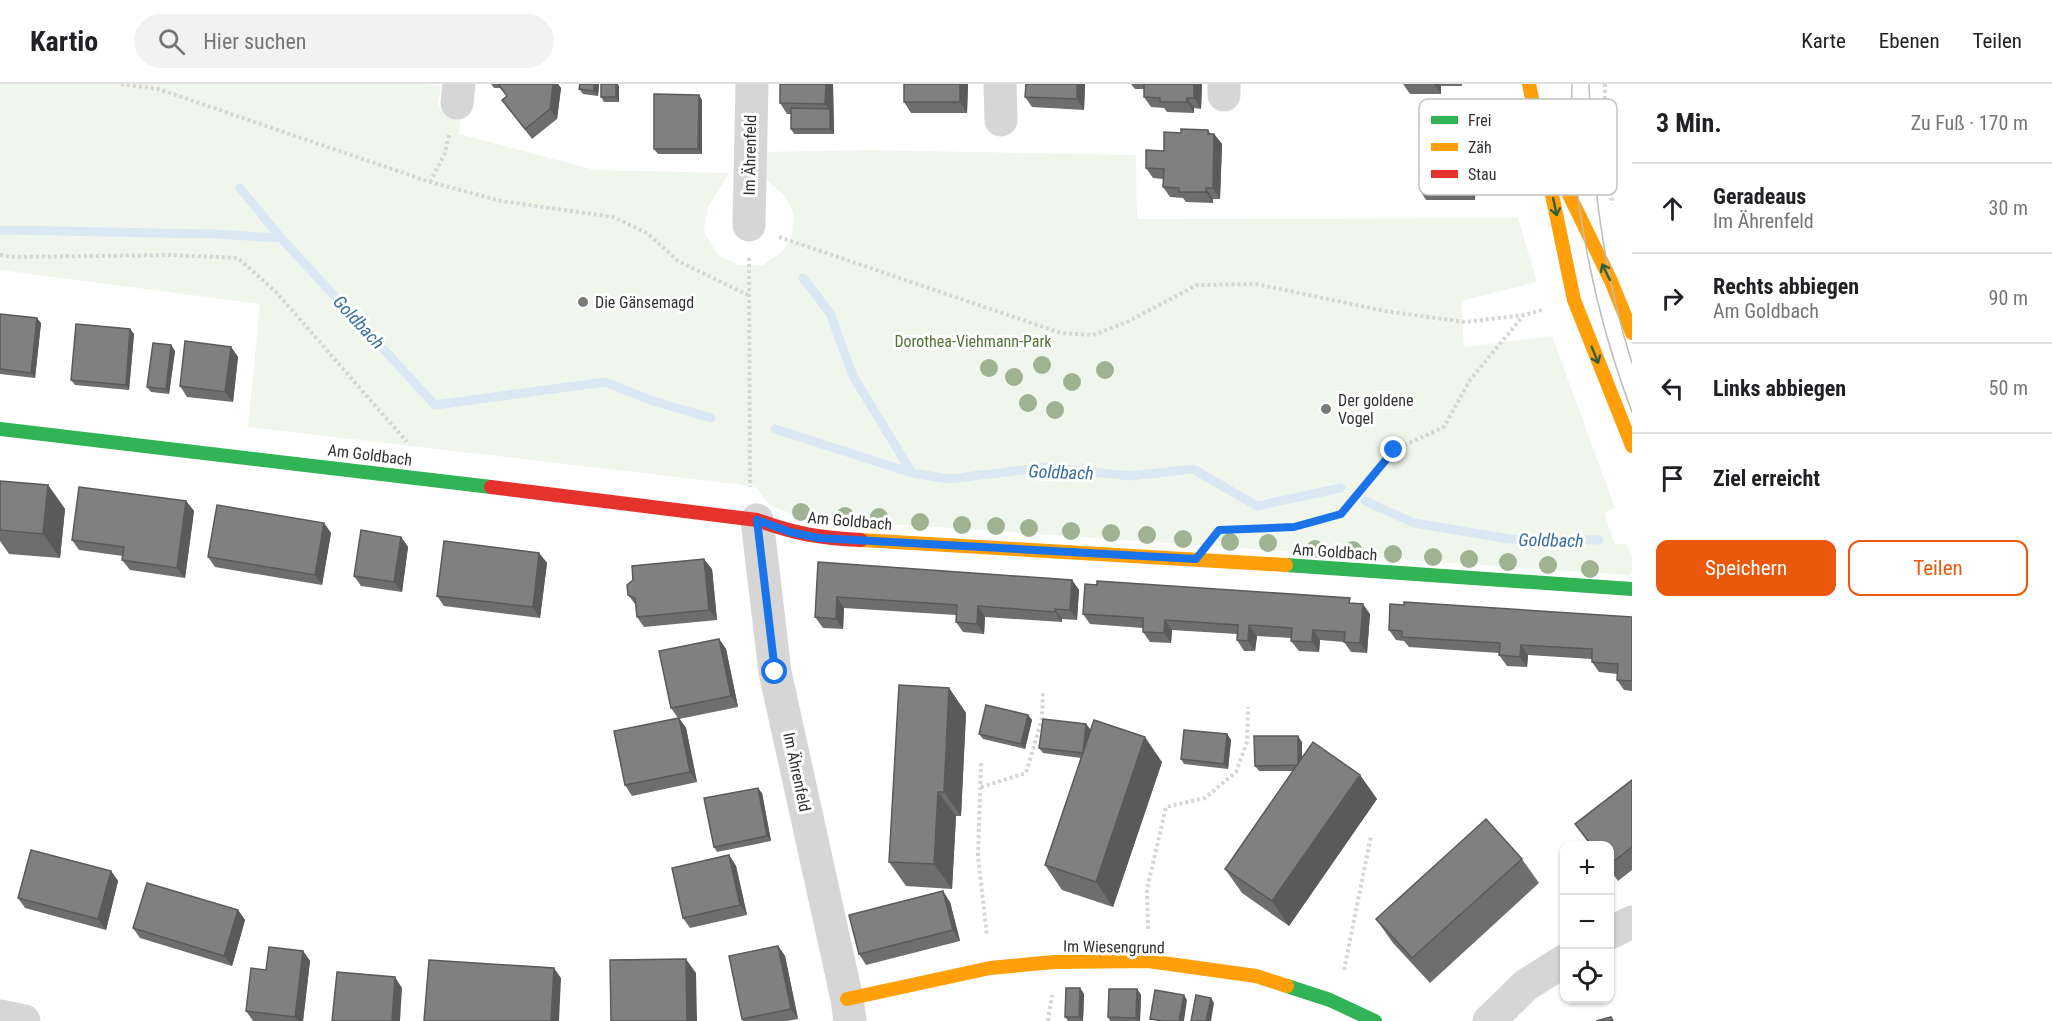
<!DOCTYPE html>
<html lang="de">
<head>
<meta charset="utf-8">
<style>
	body { margin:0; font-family:"Roboto Condensed",sans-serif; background:#f2f2f2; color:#202124 }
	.controls { position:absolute; right:18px; bottom:18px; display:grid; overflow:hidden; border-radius:12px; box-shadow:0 2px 4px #0004 }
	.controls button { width:54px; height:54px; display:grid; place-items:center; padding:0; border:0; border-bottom:2px solid #e0e0e0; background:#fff; color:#202124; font:30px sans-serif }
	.stop { position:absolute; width:18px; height:18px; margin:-14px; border:4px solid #1a73e8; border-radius:50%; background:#fff }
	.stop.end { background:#1a73e8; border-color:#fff; box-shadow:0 2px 6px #0008 }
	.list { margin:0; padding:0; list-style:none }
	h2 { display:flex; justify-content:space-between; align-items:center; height:78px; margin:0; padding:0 24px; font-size:26px }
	h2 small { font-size:20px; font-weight:400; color:#757577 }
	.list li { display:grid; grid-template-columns:39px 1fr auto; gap:18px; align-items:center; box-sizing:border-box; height:90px; padding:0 24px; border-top:2px solid #e0e0e0 }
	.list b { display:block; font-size:22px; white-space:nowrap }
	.list p { margin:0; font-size:20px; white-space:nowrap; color:#757577 }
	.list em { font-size:20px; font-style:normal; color:#757577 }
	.actions { display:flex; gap:12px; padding:18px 24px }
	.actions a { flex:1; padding:14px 0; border:2px solid #ea580c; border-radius:12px; text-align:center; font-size:21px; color:#ea580c }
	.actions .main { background:#ea580c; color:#fff }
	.icon { flex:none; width:33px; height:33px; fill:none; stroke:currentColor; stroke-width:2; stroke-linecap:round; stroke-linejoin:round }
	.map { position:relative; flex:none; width:1632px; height:937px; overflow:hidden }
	header { display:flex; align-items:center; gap:36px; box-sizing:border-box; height:84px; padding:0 30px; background:#fff; border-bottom:2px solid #e0e0e0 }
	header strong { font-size:28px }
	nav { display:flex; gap:33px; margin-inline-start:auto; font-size:21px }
	.search { width:420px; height:54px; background:#f2f2f2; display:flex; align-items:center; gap:15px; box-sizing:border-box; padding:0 21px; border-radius:33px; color:#757577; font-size:22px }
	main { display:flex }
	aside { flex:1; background:#fff }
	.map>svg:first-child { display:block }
</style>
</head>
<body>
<header>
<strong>Kartio</strong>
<div class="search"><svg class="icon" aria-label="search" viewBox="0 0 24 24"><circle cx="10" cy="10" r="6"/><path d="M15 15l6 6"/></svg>Hier suchen</div>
<nav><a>Karte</a><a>Ebenen</a><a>Teilen</a></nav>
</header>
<main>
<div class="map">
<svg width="1632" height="937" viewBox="0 0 1632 937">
	<rect width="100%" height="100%" fill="#fff"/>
	<polygon fill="#f1f6ed" points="0,0 423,0 441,2 438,23 461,26 459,50 595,86 729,89 708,123 704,148 719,172 739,181 763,181 784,166 792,150 794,129 783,110 764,94 759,68 868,66 1136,71 1137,135 1518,134 1537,198 1461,217 1464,263 1552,252 1615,424 1604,429 1615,461 1626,459 1632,472 1632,488 1629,491 803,434 769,421 757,404 736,400 248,343 260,220 0,186"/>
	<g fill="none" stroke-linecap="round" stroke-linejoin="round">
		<g stroke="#dae8f4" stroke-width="9">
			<polyline points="240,104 281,154"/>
			<polyline points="0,146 214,150 281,154 435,321 605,298 653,317 711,334"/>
			<polyline points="803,194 830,229 853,292 912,389"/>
			<polyline points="775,345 912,389 949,395 1046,383 1130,392 1193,385 1257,422 1341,404"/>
			<polyline points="1365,417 1414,439 1509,455 1599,456"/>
		</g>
		<g stroke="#d6d6d6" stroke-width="4" stroke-dasharray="3 3" stroke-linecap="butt">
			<polyline points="121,0 158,5 430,98 501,117 613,133 647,149 678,177 748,211"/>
			<polyline points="1605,0 1604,40 1612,120"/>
			<polyline points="430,98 445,69 449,51"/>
			<polyline points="779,153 1061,249 1093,251 1127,238 1197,201 1256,200 1385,227 1465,238 1524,231 1542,226"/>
			<polyline points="0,171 13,173 171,171 238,174 276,208 407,358"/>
			<polyline points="749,174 750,403"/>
			<polyline points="1263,444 1294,443 1341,430 1394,366 1444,343 1470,296 1523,232"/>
			<polyline points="981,679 978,772 987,852"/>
			<polyline points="981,703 1026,689 1042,634 1043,608"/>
			<polyline points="1148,845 1147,805 1166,723 1205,714 1236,688 1247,658 1248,623"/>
			<polyline points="1344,886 1371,752"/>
			<polyline points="1048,937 1052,911"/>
		</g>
		<g stroke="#d6d6d6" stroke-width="33">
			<polyline points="1000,0 1001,36"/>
			<polyline points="1224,11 1224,0"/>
			<polyline points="457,19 459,0"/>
			<polyline points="749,141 752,0"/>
			<polyline points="757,436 775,588 847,915 850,937"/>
			<polyline points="1610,849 1632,838"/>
			<polyline points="0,932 24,937"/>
			<polyline points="1489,937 1526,901 1564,877"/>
		</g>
		<g stroke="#30b455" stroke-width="14">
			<polyline points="0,345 491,403"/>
			<polyline points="1286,481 1632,505"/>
			<polyline points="1287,902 1330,916 1375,937"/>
		</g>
		<g stroke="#ff9f0a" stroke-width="14">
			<polyline points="1529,0 1574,216 1632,362"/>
			<polyline points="1562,96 1611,197 1632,249"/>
			<polyline points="861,456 1286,481"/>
			<polyline points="847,915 990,884 1054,878 1148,877 1256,892 1287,902"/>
		</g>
		<path stroke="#e5322d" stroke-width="14" d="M491 403 757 436C796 450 819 454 861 456"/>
		<g stroke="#bebebe" stroke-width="1.5">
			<path d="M1572 0C1569 107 1594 228 1632 328"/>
			<path d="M1589 0C1592 96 1603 188 1632 279"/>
		</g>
	</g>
	<g fill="#9fb292">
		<circle cx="1042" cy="281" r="9"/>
		<circle cx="989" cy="284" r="9"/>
		<circle cx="1105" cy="286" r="9"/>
		<circle cx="1014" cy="293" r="9"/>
		<circle cx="1072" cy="298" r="9"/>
		<circle cx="1028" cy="319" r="9"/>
		<circle cx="1055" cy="326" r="9"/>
		<circle cx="801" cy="428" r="9"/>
		<circle cx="845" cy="432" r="9"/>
		<circle cx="879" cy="433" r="9"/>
		<circle cx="920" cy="438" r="9"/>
		<circle cx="962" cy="441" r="9"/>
		<circle cx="996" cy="442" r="9"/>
		<circle cx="1029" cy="444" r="9"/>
		<circle cx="1071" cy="447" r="9"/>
		<circle cx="1111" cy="449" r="9"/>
		<circle cx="1147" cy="451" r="9"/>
		<circle cx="1183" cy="455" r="9"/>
		<circle cx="1230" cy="458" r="9"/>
		<circle cx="1268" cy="459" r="9"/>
		<circle cx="1315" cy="465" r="9"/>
		<circle cx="1353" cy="466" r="9"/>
		<circle cx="1393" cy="470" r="9"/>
		<circle cx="1433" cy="473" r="9"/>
		<circle cx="1469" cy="475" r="9"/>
		<circle cx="1508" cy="478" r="9"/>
		<circle cx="1548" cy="481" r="9"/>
		<circle cx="1590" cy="485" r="9"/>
	</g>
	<g fill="#6e6e6e">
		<polygon points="491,0 558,0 561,4 557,35 532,55 502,16 507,12 500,4 494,4"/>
		<polygon points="599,0 598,12 583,10 579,5"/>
		<polygon points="833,0 834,50 794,50 791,45 791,30 787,30 780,19"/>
		<polygon points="904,0 968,0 967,29 911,29 904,18"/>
		<polygon points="1026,0 1085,0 1084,26 1032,23 1025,13"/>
		<polygon points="1131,0 1202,0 1201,25 1194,24 1194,29 1167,28 1164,24 1151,23 1144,13 1144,5 1135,5"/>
		<polygon points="1403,0 1462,0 1462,2 1441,2 1441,10 1410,10"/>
		<polygon points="619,2 619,18 604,18 601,13"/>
		<polygon points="699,11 702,16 702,70 658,70 654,65"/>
		<polygon points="1476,26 1475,116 1426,116 1419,105"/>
		<polygon points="1211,50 1214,50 1222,60 1220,115 1213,115 1213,119 1186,118 1183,114 1170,113 1163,103 1163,95 1153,94 1146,84 1164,67"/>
		<polygon points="0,230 41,239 35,294 0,290"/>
		<polygon points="130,245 134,250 129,306 75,301 71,296"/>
		<polygon points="171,261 175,267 169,310 151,308 147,303"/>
		<polygon points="231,263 238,273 233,318 187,313 180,302"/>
		<polygon points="0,397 48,401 65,425 60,474 9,470 0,457"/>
		<polygon points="186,417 194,427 185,494 130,486 122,476 123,472 79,466 72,456"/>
		<polygon points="324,439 331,449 322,501 215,483 208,473"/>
		<polygon points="401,453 408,463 402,508 361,502 354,492"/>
		<polygon points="539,469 547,479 540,534 444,522 437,512"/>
		<polygon points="818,478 1072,496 1079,506 1077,536 1062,535 1062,538 985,533 984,550 963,548 956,538 956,531 844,524 843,545 823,544 815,533"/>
		<polygon points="712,485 717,536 644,543 637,533 636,521 628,511"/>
		<polygon points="1353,519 1370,530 1367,569 1351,568 1344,558 1320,556 1319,568 1299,567 1291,557 1291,554 1257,552 1255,567 1244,567 1237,556 1237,550 1172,546 1171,559 1150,558 1143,548 1143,544 1090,540 1083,530"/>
		<polygon points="1632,533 1632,607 1624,606 1617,596 1617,590 1599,588 1592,578 1592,575 1528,571 1527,583 1507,582 1499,571 1499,569 1409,563 1404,557 1396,556 1389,546"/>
		<polygon points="719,555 726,565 738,623 679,635 686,644 697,698 632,712 625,701 678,634 671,624"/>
		<polygon points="949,604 966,629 961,732 956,732 952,805 906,802 889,778"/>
		<polygon points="1028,631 1032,636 1025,665 983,655 979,650"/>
		<polygon points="1086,640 1090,645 1090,648 1162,678 1113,823 1062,806 1045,781 1081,674 1043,669 1039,664"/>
		<polygon points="1227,650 1231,656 1228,685 1184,680 1181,675"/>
		<polygon points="1302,658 1302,675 1360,691 1377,715 1289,842 1242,809 1225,785 1293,687 1259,687 1255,682"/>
		<polygon points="1632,696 1632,786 1618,797 1610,786 1610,762 1591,762 1575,740"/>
		<polygon points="762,709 771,757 717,768 714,763"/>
		<polygon points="729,771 736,782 747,831 690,844 683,834"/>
		<polygon points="1522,775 1539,799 1430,899 1393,859 1376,835"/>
		<polygon points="111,787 118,797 106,846 25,824 18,814"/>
		<polygon points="950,818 960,857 866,881 859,870"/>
		<polygon points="238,826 245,836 232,882 140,854 133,844"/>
		<polygon points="778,862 785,872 798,935 787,937 743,937 742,935"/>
		<polygon points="303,867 310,877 303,937 253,937 246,927"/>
		<polygon points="1080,904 1084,910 1083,937 1068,937 1065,933"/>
		<polygon points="1137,905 1141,911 1140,937 1110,937 1108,933"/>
	</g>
	<g fill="#5a5a5a">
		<polygon points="553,0 558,0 561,4 557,35 550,25"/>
		<polygon points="594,0 599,0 598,12 594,7"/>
		<polygon points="616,0 618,0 619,2 619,18 616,13"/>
		<polygon points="826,0 833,0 834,50 830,45 830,26 825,20"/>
		<polygon points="960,0 968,0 967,29 960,18"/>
		<polygon points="1077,0 1085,0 1084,26 1077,15"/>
		<polygon points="1194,0 1202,0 1201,25 1194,14"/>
		<polygon points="1434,0 1439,0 1441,2 1441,10"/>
		<polygon points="699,11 702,16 702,70 698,65"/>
		<polygon points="1187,14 1194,24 1194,29 1187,18"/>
		<polygon points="1469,16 1476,26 1475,116 1468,106"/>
		<polygon points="1208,46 1214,55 1214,50 1222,60 1220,115 1213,104"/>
		<polygon points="1206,104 1213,115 1213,119 1206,108"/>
		<polygon points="37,234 41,239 35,294 31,289"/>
		<polygon points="130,245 134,250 129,306 126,301"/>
		<polygon points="171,261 175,267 169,310 166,305"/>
		<polygon points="231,263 238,273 233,318 225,308"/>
		<polygon points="48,401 65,425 60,474 43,450"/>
		<polygon points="186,417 194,427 185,494 177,484"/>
		<polygon points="324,439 331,449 322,501 315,491"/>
		<polygon points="401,453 408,463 402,508 394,498"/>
		<polygon points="539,469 547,479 540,534 533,523"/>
		<polygon points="704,475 712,485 717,536 709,526"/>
		<polygon points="1072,496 1079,506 1077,536 1070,526"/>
		<polygon points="837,513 844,524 843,545 836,535"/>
		<polygon points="1363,520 1370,530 1367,569 1360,559"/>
		<polygon points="978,522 985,533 984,550 977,540"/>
		<polygon points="1055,525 1062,535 1062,538 1055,528"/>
		<polygon points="1165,536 1172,546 1171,559 1164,549"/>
		<polygon points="1249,541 1257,552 1255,567 1248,557"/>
		<polygon points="1313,546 1320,556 1319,568 1312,558"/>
		<polygon points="719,555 726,565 738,623 731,612"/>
		<polygon points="1521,561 1528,571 1527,583 1520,573"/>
		<polygon points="949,604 966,629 961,732 944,708"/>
		<polygon points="1028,631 1032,636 1025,665 1021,660"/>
		<polygon points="679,634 686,644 697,698 690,688"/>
		<polygon points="1086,640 1090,645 1087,674 1083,669"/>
		<polygon points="1227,650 1231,656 1228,685 1224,680"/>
		<polygon points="1298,652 1302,658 1302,687 1298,681"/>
		<polygon points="1145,653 1162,678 1113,823 1096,798"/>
		<polygon points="1360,691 1377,715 1289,842 1272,817"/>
		<polygon points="758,704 762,709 771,757 767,752"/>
		<polygon points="938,708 956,732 952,805 934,780"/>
		<polygon points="729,771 736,782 747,831 740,821"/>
		<polygon points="111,787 118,797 106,846 98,835"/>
		<polygon points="943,807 950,818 960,857 953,846"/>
		<polygon points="238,826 245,836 232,882 224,872"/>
		<polygon points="778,862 785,872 798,935 791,925"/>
		<polygon points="303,867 310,877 303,937 298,937 295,933"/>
		<polygon points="686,875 696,889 697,937 687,937"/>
		<polygon points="554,884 561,894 559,937 551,937"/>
		<polygon points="395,893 402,904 400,937 392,937"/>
		<polygon points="1080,904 1084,910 1083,937 1079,933"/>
		<polygon points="1137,905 1141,911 1140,937 1138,937 1136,934"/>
		<polygon points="1184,911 1187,916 1184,937 1179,937"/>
		<polygon points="1211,914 1214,919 1211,937 1206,937"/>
	</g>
	<g fill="#808080" stroke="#5a5a5a" stroke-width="1.5">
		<polygon points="501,0 553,0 550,25 525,45 502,16 507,12 499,1"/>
		<polygon points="580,0 594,0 594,7 579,5"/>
		<rect x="601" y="0" width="15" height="13"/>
		<polygon points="780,0 826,0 825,20 780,19"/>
		<rect x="904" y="0" width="56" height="18"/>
		<polygon points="1026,0 1077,0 1077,15 1025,13"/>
		<polygon points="1144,0 1194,0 1194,14 1187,14 1187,18 1160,18 1160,14 1144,13"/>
		<polygon points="654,10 699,11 698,65 654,65"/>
		<polygon points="791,24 830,25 830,45 791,45"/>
		<polygon points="1181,45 1208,46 1208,50 1214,50 1213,104 1206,104 1206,108 1179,108 1179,104 1163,103 1164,85 1146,84 1146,66 1164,67 1164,48 1181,49"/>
		<polygon points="0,230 37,234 31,289 0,285"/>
		<polygon points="76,240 130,245 126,301 71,296"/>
		<polygon points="185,257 231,263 225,308 180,302"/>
		<polygon points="153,259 171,261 166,305 147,303"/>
		<polygon points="0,397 48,401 43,450 0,446"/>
		<polygon points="79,403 186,417 177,484 122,476 124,463 72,456"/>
		<polygon points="217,421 324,439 315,491 208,473"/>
		<polygon points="361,446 401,453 394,498 354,492"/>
		<polygon points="444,457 539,469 533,523 437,512"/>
		<polygon points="704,475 709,526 637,533 635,514 628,511 627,501 633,496 632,482"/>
		<polygon points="818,478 1072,496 1070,526 1055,525 1055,528 978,522 977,540 956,538 957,521 837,513 836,535 815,533"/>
		<polygon points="1097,497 1350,514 1349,519 1363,520 1360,559 1344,558 1345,548 1313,546 1312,558 1291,557 1292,544 1249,541 1248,557 1237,556 1238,541 1165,536 1164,549 1143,548 1143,534 1083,530 1085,500 1097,501"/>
		<polygon points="1404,518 1632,533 1632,597 1617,596 1618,580 1592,578 1592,565 1521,561 1520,573 1499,571 1500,559 1402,553 1402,547 1389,546 1390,520 1404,521"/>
		<polygon points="719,555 731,612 671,624 659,567"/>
		<polygon points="899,601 949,604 944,708 938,708 934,780 889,778"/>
		<polygon points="986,621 1028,631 1021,660 979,650"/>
		<polygon points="679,634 690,688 625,701 614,647"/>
		<polygon points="1043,635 1086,640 1083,669 1039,664"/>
		<polygon points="1094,636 1145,653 1096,798 1045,781"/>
		<polygon points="1184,646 1227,650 1224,680 1181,675"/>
		<polygon points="1254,652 1298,652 1298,681 1255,682"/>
		<polygon points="1313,658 1360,691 1272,817 1225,785"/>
		<polygon points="1632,696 1632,763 1610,780 1610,762 1592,762 1575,740"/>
		<polygon points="758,704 767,752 714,763 704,714"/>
		<polygon points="1486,735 1522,775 1412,874 1376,835"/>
		<polygon points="31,766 111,787 98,835 18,814"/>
		<polygon points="729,771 740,821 683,834 672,784"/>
		<polygon points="147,799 238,826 224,872 133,844"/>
		<polygon points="943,807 953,846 859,870 849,831"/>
		<polygon points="778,862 791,925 742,935 729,872"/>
		<polygon points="269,863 303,867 295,933 246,927 251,884 266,886"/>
		<polygon points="686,875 687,937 611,937 610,876"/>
		<polygon points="429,876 554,884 551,937 424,937"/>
		<polygon points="337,888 395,893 392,937 332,937"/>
		<polygon points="1066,904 1080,904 1079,933 1065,933"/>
		<polygon points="1109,905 1137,905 1136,934 1108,933"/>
		<polygon points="1155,906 1184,911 1179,937 1163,937 1150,935"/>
		<polygon points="1196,911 1211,914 1206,937 1191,937"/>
		<polygon points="1611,933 1613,937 1596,937"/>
	</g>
	<defs><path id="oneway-shaft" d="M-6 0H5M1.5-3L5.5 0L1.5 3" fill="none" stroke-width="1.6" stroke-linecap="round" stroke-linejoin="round" transform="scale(1.5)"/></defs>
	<g stroke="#31603e">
		<use href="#oneway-shaft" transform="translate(1555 123) rotate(78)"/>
		<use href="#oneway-shaft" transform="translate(1606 188) rotate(-116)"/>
		<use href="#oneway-shaft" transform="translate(1595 271) rotate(68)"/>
	</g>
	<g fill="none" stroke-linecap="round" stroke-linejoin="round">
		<polyline stroke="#1a73e8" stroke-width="8" points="775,588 757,436 790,448 819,454 1196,475 1219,446 1294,443 1341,430 1394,366"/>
	</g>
	<g fill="#7a7a7a" stroke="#fff" stroke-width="2">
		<circle cx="583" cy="218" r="6"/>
		<circle cx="1326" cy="325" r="6"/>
	</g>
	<g text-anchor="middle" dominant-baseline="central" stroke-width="6" stroke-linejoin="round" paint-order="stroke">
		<g font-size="16" fill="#323232" stroke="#fff">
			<text transform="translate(750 71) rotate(-89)">Im Ährenfeld</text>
			<text transform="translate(370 371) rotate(7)">Am Goldbach</text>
			<text transform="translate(850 437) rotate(5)">Am Goldbach</text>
			<text transform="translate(1335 468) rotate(4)">Am Goldbach</text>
			<text transform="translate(797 688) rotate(78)">Im Ährenfeld</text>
			<text transform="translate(1114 863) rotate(1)">Im Wiesengrund</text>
		</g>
		<g font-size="16" fill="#323232" stroke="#fff" text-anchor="start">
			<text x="595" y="218">Die Gänsemagd</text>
			<text x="1338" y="316">Der goldene<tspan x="1338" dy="18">Vogel</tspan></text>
		</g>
		<g font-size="16" fill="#507339" stroke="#fff">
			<text x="973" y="257">Dorothea-Viehmann-Park</text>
		</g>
		<g font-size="18" font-style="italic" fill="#366d9d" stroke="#fff">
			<text transform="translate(359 238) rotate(47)">Goldbach</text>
			<text transform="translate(1061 388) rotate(2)">Goldbach</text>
			<text transform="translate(1551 456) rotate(1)">Goldbach</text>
		</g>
	</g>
	<rect x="1419" y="15" width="198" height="96" rx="9" fill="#fff" stroke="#c2c2c2" stroke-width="1.5"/>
	<rect x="1431" y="32" width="27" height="8" fill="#30b455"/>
	<rect x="1431" y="59" width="27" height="8" fill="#ff9f0a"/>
	<rect x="1431" y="86" width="27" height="8" fill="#e5322d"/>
	<g font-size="16" fill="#323232">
		<text x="1468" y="42">Frei</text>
		<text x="1468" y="69">Zäh</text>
		<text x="1468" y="96">Stau</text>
	</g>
</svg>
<div class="controls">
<button>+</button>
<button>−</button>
<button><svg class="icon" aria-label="locate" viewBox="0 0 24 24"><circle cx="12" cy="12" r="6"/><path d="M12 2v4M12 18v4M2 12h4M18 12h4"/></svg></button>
</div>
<div class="stop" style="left:775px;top:588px"></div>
<div class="stop end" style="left:1394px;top:366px"></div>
</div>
<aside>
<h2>3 Min.<small>Zu Fuß · 170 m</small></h2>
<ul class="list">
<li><svg class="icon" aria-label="ahead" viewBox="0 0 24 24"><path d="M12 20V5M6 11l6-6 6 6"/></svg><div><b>Geradeaus</b><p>Im Ährenfeld</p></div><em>30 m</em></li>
<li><svg class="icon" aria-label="right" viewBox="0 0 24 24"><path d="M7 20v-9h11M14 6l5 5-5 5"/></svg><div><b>Rechts abbiegen</b><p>Am Goldbach</p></div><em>90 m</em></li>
<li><svg class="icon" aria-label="left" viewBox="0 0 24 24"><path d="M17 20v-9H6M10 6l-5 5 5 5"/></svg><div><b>Links abbiegen</b></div><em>50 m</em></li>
<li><svg class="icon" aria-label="arrive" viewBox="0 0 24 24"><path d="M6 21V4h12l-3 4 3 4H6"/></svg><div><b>Ziel erreicht</b></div></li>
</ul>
<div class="actions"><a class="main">Speichern</a><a>Teilen</a></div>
</aside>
</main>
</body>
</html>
